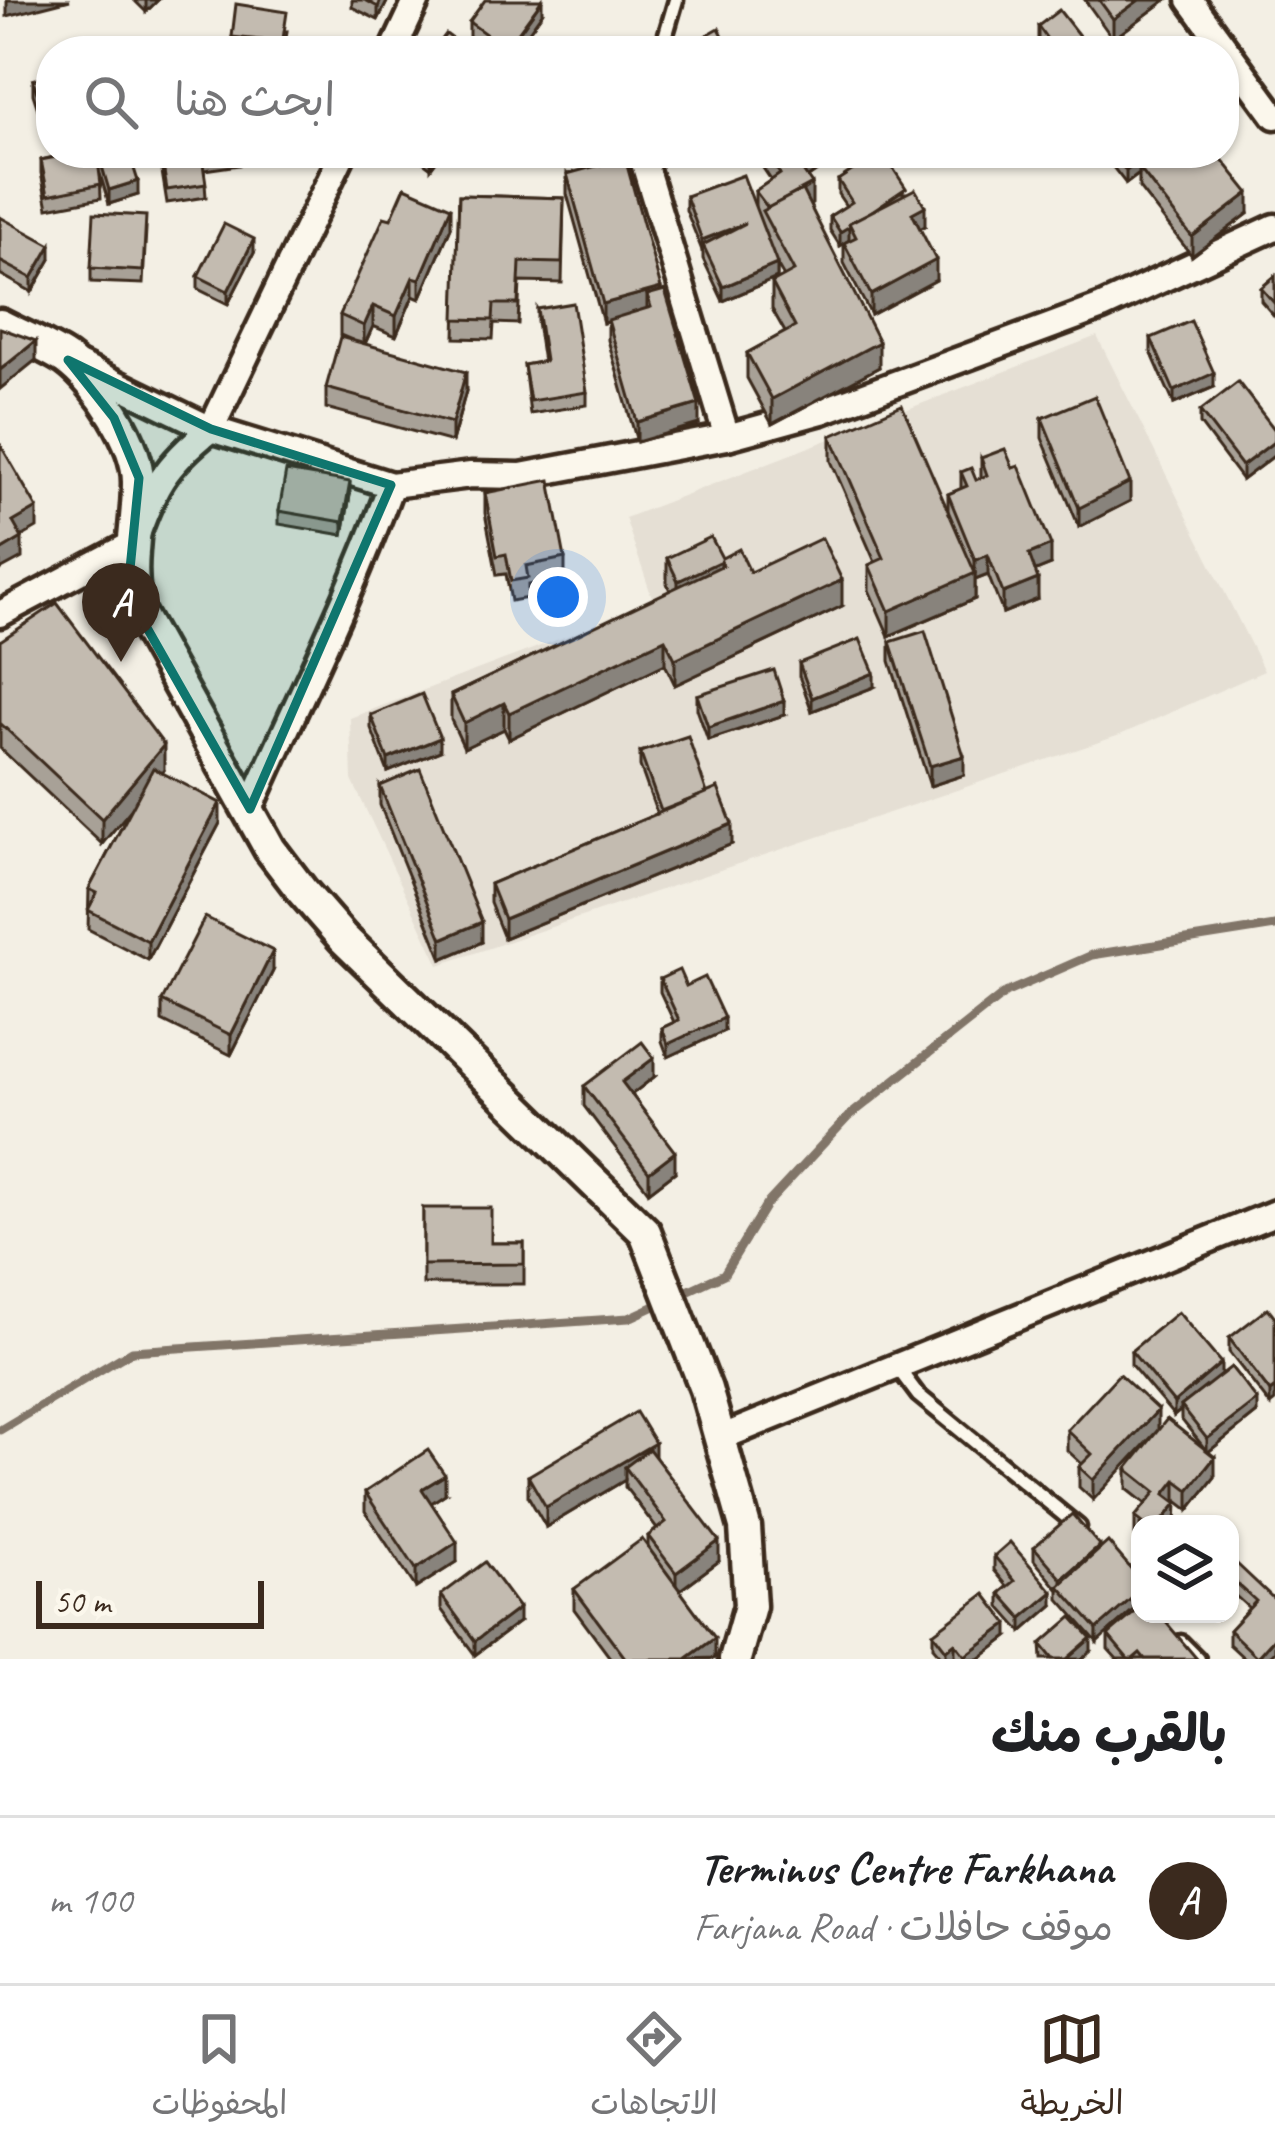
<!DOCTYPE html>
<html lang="ar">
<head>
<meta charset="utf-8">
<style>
	body { margin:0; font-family:Caveat,"Playpen Sans Arabic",sans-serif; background:#f6f6f6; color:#202124; direction:rtl }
	.controls { position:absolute; right:36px; bottom:36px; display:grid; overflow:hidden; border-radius:24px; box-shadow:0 3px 9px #0004 }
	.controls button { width:108px; height:108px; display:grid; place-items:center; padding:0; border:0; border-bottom:3px solid #e0e0e0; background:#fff; color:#202124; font:60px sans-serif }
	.scale { position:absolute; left:36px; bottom:30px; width:228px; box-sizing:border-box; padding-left:12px; border:6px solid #3b2a1e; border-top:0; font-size:33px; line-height:42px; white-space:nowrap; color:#3b2a1e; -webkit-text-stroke:9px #fbf7ec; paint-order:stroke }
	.you { position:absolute; left:558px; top:597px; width:42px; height:42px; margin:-30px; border:9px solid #fff; border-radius:50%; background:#1a73e8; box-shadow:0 0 0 18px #1a73e833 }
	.badge { display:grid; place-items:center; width:78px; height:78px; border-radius:50%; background:#3b2a1e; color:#fff; font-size:39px; font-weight:700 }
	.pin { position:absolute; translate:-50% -99px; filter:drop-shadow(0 3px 6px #0008) }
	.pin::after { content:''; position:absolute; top:63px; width:42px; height:36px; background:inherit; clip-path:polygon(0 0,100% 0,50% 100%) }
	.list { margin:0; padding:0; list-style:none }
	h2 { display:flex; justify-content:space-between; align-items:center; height:156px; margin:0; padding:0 48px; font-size:51px }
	h2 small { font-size:39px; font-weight:400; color:#757577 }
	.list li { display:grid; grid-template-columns:78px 1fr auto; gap:36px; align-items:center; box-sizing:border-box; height:168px; padding:0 48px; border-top:3px solid #e0e0e0 }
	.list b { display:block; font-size:45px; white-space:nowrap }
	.list p { margin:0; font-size:39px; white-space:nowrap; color:#757577 }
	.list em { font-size:39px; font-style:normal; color:#757577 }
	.icon { flex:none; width:66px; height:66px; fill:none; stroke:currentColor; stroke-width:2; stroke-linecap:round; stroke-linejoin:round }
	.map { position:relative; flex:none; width:1275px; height:1659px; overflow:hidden; direction:ltr }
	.search { position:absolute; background:#fff; box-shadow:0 3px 9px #0004; left:36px; right:36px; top:36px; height:132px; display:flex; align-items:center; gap:30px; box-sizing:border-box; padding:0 42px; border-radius:48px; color:#757577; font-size:45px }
	.sheet { height:324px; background:#fff }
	nav { display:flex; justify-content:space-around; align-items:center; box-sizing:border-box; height:168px; border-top:3px solid #e0e0e0; background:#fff; font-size:33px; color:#757577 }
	nav a { display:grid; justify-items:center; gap:6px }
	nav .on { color:#3b2a1e }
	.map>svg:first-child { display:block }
</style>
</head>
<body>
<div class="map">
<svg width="1275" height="1659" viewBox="0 0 1275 1659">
	<rect width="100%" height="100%" fill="#f3efe4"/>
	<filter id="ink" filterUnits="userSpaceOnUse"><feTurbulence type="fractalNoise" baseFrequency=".00833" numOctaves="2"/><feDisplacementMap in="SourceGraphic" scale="24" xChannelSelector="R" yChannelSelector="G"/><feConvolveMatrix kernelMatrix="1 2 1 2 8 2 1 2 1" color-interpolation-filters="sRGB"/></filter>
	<g filter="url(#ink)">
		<polygon fill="#e5dfd4" points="1097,336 1264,671 1120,735 439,965 352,780 350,718 654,603 625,518"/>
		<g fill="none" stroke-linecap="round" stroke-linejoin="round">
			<polyline stroke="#817468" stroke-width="9" points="0,1430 132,1351 629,1318 724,1274 766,1205 848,1117 1005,993 1092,955 1275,926"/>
			<g stroke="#3b2a1e" stroke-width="21">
				<g id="service">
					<polyline points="661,51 676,0"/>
					<polyline points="897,1367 918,1395 1079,1527"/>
					<polyline points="1181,1642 1198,1659"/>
				</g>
			</g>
			<g stroke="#3b2a1e" stroke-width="33">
				<g id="minor">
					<polyline points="1190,0 1275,116"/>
					<polyline points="393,51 417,0"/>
					<polyline points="641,153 727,437"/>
					<polyline points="81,366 211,429 391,485 471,475 521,476 727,437 822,411 1102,307 1275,227"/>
					<path d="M0 614 134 543C153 488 164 466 211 429L343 153"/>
					<path d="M250 809C298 700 351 596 391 485"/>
					<polyline points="720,1438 1275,1213"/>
				</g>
			</g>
			<g stroke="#3b2a1e" stroke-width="39">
				<path id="tertiary" d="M0 325C21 336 46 346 66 359 98 382 139 444 138 484 138 528 125 569 138 612L270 849 302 891 343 938 645 1232 706 1389 745 1527 750 1606 735 1659"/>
			</g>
			<use href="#service" stroke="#fbf7ec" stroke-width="12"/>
			<use href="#minor" stroke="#fbf7ec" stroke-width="24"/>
			<use href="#tertiary" stroke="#fbf7ec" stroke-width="30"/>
		</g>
		<g fill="#a8a197" stroke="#3b2a1e" stroke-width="3">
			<polygon points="134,0 158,0 146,12"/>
			<polygon points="352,0 388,0 378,20 352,7"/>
			<polygon points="1085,0 1166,0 1113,39"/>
			<polygon points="542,13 515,51 490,51 469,36 469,22"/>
			<polygon points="1038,26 1091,51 1036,51 1036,48 1041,44 1038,40"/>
			<polygon points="287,31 286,39 314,51 232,51 232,37"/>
			<polygon points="51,74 51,146 50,146 33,94 33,80"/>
			<polygon points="58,153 129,153 138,195 109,204 100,174 101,198 48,208 41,173 41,160 58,156"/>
			<polygon points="159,153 239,153 239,165 204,170 206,197 167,203"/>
			<polygon points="411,153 442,153 431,168"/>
			<polygon points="753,153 843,153 807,178 810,205 879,367 772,424 747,378 747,353 785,332 772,309 772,283 784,277 777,265 777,278 723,301 703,259 703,253 686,210 686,196 755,208 755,191 771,180"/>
			<polygon points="1102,153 1217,153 1249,213 1192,256 1139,188 1139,174 1126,184"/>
			<polygon points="567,174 661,291 699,424 637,442 608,340 608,322 603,323 567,194"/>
			<polygon points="838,180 906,193 925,226 920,228 936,280 871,315 844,263 844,243 849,240 840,246 830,230 830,216 846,206 838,194"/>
			<polygon points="459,195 564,198 562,283 520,282 518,324 494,323 493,339 455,338"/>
			<polygon points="0,217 51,259 32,292 0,274"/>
			<polygon points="391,219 451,227 420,299 413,296 396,336 373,326 365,344 466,391 452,442 326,408 326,388 352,340 340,335 340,315"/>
			<polygon points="146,229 143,284 91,282 91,268"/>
			<polygon points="254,253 228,304 198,289 198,276"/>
			<polygon points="1275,276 1275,317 1261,301 1261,288"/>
			<polygon points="537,309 587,392 587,405 530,414 524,365 543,362 537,322"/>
			<polygon points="1151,338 1214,387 1174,404 1151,352"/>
			<polygon points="1200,411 1275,430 1275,455 1242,480 1200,424"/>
			<polygon points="1042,418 1130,501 1079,527 1042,438"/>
			<polygon points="831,436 948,512 948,494 961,489 961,472 976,480 981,478 981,458 1051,565 1035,571 1038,599 1003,613 988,575 975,580 975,599 889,636 869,590 869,565 875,562 831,461"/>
			<polygon points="485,493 565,558 565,578 528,585 528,598 511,601 506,574 497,575 485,513"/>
			<polygon points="350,495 343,535 279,524 279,511"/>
			<polygon points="667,558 722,558 750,572 842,606 675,685 665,664 509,739 504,729 464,748 451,720 451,695 670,591 667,583"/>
			<polygon points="0,641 164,770 162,773 220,823 148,960 88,929 89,889 131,809 102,844 0,748"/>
			<polygon points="890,642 964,775 930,786 890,661"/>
			<polygon points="799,663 874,687 812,711 799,676"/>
			<polygon points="697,695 784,715 708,740 697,709"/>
			<polygon points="371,715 440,751 388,772 371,728"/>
			<polygon points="640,752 707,793 732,844 504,938 490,903 490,884 657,814 640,766"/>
			<polygon points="380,786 482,942 442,959 380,805"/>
			<polygon points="273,971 231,1055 162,1021 162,1001"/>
			<polygon points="660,979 686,986 724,1031 668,1057 662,1041 662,1028 674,1022 660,992"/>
			<polygon points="654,1077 632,1094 675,1172 649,1192 584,1106 584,1086"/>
			<polygon points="423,1208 491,1243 524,1243 524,1284 423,1284"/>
			<polygon points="1275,1317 1270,1405 1229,1352 1229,1338"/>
			<polygon points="1131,1351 1221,1375 1257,1413 1208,1452 1215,1477 1189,1510 1176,1500 1176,1524 1140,1524 1140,1540 1135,1537 1135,1517 1146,1504 1127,1489 1127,1469 1156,1432 1093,1500 1079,1487 1079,1467 1082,1464 1067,1450 1067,1430 1158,1430 1205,1449 1181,1419 1181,1410 1174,1416 1131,1365"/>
			<polygon points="655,1457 719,1561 680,1590 715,1658 713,1659 611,1659 574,1609 574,1589 648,1547 648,1536 657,1529 625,1487 625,1480 546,1527 528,1496 528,1476"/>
			<polygon points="365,1492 445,1494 431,1503 457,1562 416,1588 365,1511"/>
			<polygon points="1034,1547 1100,1549 1097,1642 1059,1599 1059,1590 1034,1560"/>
			<polygon points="994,1556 1053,1605 1022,1632 1000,1607 1000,1593 1008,1587 994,1570"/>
			<polygon points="1230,1571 1275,1600 1275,1651 1267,1659 1245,1659 1229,1644 1229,1630 1249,1608 1230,1591"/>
			<polygon points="441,1595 519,1622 475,1655 441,1609"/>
			<polygon points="933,1633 1008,1637 979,1659 956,1659 955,1657 951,1659 943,1659 933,1647"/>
			<polygon points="1108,1635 1197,1659 1117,1659 1108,1649"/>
			<polygon points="1041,1644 1091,1651 1082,1659 1042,1659"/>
		</g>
		<g fill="#88837b" stroke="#3b2a1e" stroke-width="3">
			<polygon points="7,0 70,0 7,16"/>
			<polygon points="146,0 158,0 146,12"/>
			<polygon points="381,0 388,0 378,20 378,7"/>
			<polygon points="542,0 542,13 515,51 506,51"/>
			<polygon points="1139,0 1166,0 1113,39 1113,19"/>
			<polygon points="431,153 442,153 431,168"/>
			<polygon points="814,153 843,153 798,184 798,164"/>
			<polygon points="1149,153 1167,153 1139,168 1139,174 1126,184 1126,171"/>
			<polygon points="138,181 138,195 109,204 109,190"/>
			<polygon points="812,184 812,204 772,231 770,212"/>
			<polygon points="1249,193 1249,213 1192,256 1192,237"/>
			<polygon points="925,206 925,226 912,233 912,213"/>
			<polygon points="451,207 451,227 420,299 420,279"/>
			<polygon points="746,223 703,245 702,253 702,240"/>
			<polygon points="849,226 849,240 840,246 840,232"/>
			<polygon points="254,239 254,253 228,304 228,291"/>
			<polygon points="51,245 51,259 32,292 32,278"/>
			<polygon points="936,260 936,280 871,315 871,295"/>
			<polygon points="777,264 777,278 723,301 723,287"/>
			<polygon points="413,277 413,296 396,336 396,316"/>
			<polygon points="661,288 661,307 647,295 647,311 603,323 603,304"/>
			<polygon points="373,306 373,326 364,346 364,326"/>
			<polygon points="36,341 36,360 0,389 0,370"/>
			<polygon points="879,342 879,367 772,424 772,399"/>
			<polygon points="466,372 466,391 452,442 452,423"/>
			<polygon points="1214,373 1214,387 1174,404 1174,391"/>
			<polygon points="699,404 699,424 637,442 637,422"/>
			<polygon points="1275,441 1275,455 1242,480 1242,466"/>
			<polygon points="350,482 350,495 343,535 343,522"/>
			<polygon points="1130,482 1130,501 1079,527 1079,508"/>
			<polygon points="37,508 37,528 13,542 13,522"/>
			<polygon points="22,538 22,558 0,570 0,551"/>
			<polygon points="1051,545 1051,565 1029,574 1029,554"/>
			<polygon points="988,555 988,575 975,580 975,560"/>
			<polygon points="721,561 721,586 678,607 678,581"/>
			<polygon points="975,573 975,599 889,636 889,611"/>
			<polygon points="1038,579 1038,599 1003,613 1003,593"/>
			<polygon points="842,580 842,606 675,685 675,659"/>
			<polygon points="665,639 665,664 509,739 509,713"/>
			<polygon points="874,673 874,687 812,711 812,698"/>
			<polygon points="784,701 784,715 708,740 708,727"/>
			<polygon points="504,703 504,729 464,748 464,723"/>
			<polygon points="440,738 440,751 388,772 388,759"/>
			<polygon points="164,745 164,770 102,844 102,819"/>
			<polygon points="964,756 964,775 930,786 930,766"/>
			<polygon points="220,803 220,823 148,960 148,941"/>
			<polygon points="732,824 732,844 504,938 504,919"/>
			<polygon points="482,922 482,942 442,959 442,939"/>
			<polygon points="273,951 273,971 231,1055 231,1035"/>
			<polygon points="724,1018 724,1031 668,1057 668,1044"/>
			<polygon points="654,1058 654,1077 622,1102 622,1082"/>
			<polygon points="675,1152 675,1172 649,1192 649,1172"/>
			<polygon points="1221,1363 1221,1377 1181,1406 1181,1410 1174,1416 1174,1403"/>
			<polygon points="1275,1388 1275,1401 1270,1405 1270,1392"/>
			<polygon points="1257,1400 1257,1413 1207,1453 1207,1439"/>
			<polygon points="1158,1410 1158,1430 1093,1500 1093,1480"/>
			<polygon points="655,1443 655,1463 625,1467 625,1480 546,1527 546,1507"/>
			<polygon points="1215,1457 1215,1477 1189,1510 1189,1490"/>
			<polygon points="445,1475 445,1494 422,1509 422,1489"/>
			<polygon points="1176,1480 1176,1500 1165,1513 1165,1494"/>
			<polygon points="1177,1503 1176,1524 1160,1524"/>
			<polygon points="719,1541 719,1561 676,1593 676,1573"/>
			<polygon points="457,1542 457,1562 416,1588 416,1569"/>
			<polygon points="1100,1546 1100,1560 1062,1589 1062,1579"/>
			<polygon points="1140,1591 1140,1604 1097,1642 1097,1629"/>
			<polygon points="1053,1592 1053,1605 1022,1632 1022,1618"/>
			<polygon points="519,1608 519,1622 475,1655 475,1641"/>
			<polygon points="1008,1624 1008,1637 979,1659 965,1659 965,1656"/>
			<polygon points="1275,1637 1275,1651 1267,1659 1257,1659"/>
			<polygon points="715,1638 715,1658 686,1659"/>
			<polygon points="1091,1638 1091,1651 1082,1659 1067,1659"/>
			<polygon points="955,1643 955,1657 946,1659 946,1650"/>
		</g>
		<g fill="#c3bbb0" stroke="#3b2a1e" stroke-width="3">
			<polygon points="365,0 381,0 378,7"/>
			<polygon points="485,0 542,0 506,49 469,22"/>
			<polygon points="1099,0 1139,0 1113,19"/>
			<polygon points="236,4 287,12 283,39 314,43 313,51 261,51 262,40 232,37"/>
			<polygon points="1059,10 1091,51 1038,51 1036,48 1047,39 1038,26"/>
			<polygon points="719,28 731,51 679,51"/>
			<polygon points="446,34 469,51 433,51"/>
			<polygon points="795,42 801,51 782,51"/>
			<polygon points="51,74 51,132 50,133 33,80"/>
			<polygon points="60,153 97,153 101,184 48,195 41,160 61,156"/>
			<polygon points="98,153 129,153 138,181 109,190"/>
			<polygon points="161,153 231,153 202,157 206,184 167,190"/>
			<polygon points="766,153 814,153 798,164 812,184 768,208 755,191 780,174"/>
			<polygon points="879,153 883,153 906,188 869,213 849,223 850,226 840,232 830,216 852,202 838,180"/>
			<polygon points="1112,153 1149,153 1126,171"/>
			<polygon points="1159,153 1217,153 1249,193 1192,237 1139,168"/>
			<polygon points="625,158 661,288 603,304 567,174"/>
			<polygon points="743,175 777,264 723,287 703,245 746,223 702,240 686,196"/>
			<polygon points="405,187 451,207 420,279 413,277 396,316 373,306 364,326 340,315 384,217 391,219"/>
			<polygon points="915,189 925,206 912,213 936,260 871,295 844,243 856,237 849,223"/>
			<polygon points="802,190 879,342 772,399 747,353 795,327 772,283 794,271 762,211"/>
			<polygon points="459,195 564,198 562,263 520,262 518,304 494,304 493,320 455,319"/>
			<polygon points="94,213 146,216 143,271 91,268"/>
			<polygon points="0,217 51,245 32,278 0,261"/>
			<polygon points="224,224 254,239 228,291 198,276"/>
			<polygon points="1275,276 1275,304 1261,288"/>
			<polygon points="665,290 699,404 637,422 608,320 651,307 647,295"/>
			<polygon points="573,303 587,392 530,401 524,365 545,361 537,309"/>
			<polygon points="1191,321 1214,373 1174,391 1151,338"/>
			<polygon points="0,328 36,341 0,370"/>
			<polygon points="340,337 466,372 452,423 326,388"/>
			<polygon points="1238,382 1275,430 1275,441 1242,466 1200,411"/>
			<polygon points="1095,396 1130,482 1079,508 1042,418"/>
			<polygon points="902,405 975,573 889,611 869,565 884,558 831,436"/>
			<polygon points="0,444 37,508 13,522 22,538 0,551"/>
			<polygon points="1005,449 1013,468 1019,466 1051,545 1029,554 1038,579 1003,593 988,555 975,560 948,494 967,486 961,472 971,468 976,480 987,475 981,458"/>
			<polygon points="286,471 350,482 343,522 279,511"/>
			<polygon points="550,480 565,558 526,566 528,578 511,581 506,554 497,556 485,493"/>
			<polygon points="711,537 722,558 739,549 750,572 822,538 842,580 675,659 665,639 509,713 504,703 464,723 451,695 723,565 721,561 678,581 667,558"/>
			<polygon points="57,603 164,745 102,819 0,723 0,641"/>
			<polygon points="925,631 964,756 930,766 890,642"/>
			<polygon points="860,639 874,673 812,698 799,663"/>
			<polygon points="774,670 784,701 708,727 697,695"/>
			<polygon points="422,694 440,738 388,759 371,715"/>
			<polygon points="688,736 707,793 661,811 640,752"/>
			<polygon points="153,768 220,803 148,941 88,910 97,893 89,889"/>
			<polygon points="420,769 482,922 442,939 380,786"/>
			<polygon points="718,788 732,824 504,919 490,884"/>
			<polygon points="205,917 273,951 231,1035 162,1001"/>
			<polygon points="679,970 686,986 705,977 724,1018 668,1044 662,1028 679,1020 660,979"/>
			<polygon points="642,1042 654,1058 622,1082 675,1152 649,1172 584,1086"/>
			<polygon points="423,1208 491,1208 491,1243 524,1243 524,1264 423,1265"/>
			<polygon points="1268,1308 1275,1317 1275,1388 1270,1392 1229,1338"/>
			<polygon points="1178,1312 1221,1363 1174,1403 1131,1351"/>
			<polygon points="1231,1367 1257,1400 1207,1439 1181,1406"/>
			<polygon points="1119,1374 1158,1410 1093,1480 1079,1467 1092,1454 1067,1430"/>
			<polygon points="636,1412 655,1443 546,1507 528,1476"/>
			<polygon points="1167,1419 1215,1457 1189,1490 1176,1480 1165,1494 1177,1503 1160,1524 1144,1524 1135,1517 1156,1492 1127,1469"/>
			<polygon points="649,1449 719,1541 676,1573 648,1536 666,1522 625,1467"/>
			<polygon points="428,1450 445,1475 422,1489 457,1542 416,1569 365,1492"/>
			<polygon points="1072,1514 1100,1546 1062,1579 1034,1547"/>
			<polygon points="642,1539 715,1638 686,1659 626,1659 574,1589"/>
			<polygon points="1010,1542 1053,1592 1022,1618 1000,1593 1015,1581 994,1556"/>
			<polygon points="1108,1542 1140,1579 1140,1591 1097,1629 1059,1586"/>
			<polygon points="485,1562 519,1608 475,1641 441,1595"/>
			<polygon points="1237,1564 1275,1600 1275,1637 1257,1657 1229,1630 1256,1601 1230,1577 1230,1571"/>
			<polygon points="985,1594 1008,1624 965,1656 955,1643 946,1650 933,1633"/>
			<polygon points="1140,1608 1140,1614 1159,1614 1197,1659 1145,1659 1140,1653 1133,1659 1128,1659 1108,1635"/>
			<polygon points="1072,1617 1091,1638 1067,1659 1053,1659 1041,1644"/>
		</g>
	</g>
	<path fill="#0f766e" fill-opacity="0.2" stroke="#0f766e" stroke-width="9" stroke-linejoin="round" d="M68 360 211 429 391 485 250 809 138 612 130 569 139 478 114 418Z"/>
</svg>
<div class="controls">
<button><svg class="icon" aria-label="layers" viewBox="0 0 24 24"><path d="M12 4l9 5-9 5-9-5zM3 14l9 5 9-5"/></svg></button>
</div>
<div class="scale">50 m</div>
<div class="you"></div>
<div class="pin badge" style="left:121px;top:662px">A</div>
<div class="search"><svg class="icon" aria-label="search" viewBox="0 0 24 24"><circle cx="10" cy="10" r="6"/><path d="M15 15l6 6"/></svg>ابحث هنا</div>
</div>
<section class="sheet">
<h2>بالقرب منك<small></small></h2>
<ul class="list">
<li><span class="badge">A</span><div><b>Terminus Centre Farkhana</b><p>موقف حافلات · Farjana Road</p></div><em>100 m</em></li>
</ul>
</section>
<nav>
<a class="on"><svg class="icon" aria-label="map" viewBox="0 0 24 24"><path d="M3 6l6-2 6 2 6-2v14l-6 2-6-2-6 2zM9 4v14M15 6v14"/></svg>الخريطة</a>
<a><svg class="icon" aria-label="directions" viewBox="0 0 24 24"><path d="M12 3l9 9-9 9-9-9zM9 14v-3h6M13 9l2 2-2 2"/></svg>الاتجاهات</a>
<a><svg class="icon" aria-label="saved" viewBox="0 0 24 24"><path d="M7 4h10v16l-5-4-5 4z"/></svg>المحفوظات</a>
</nav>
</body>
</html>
